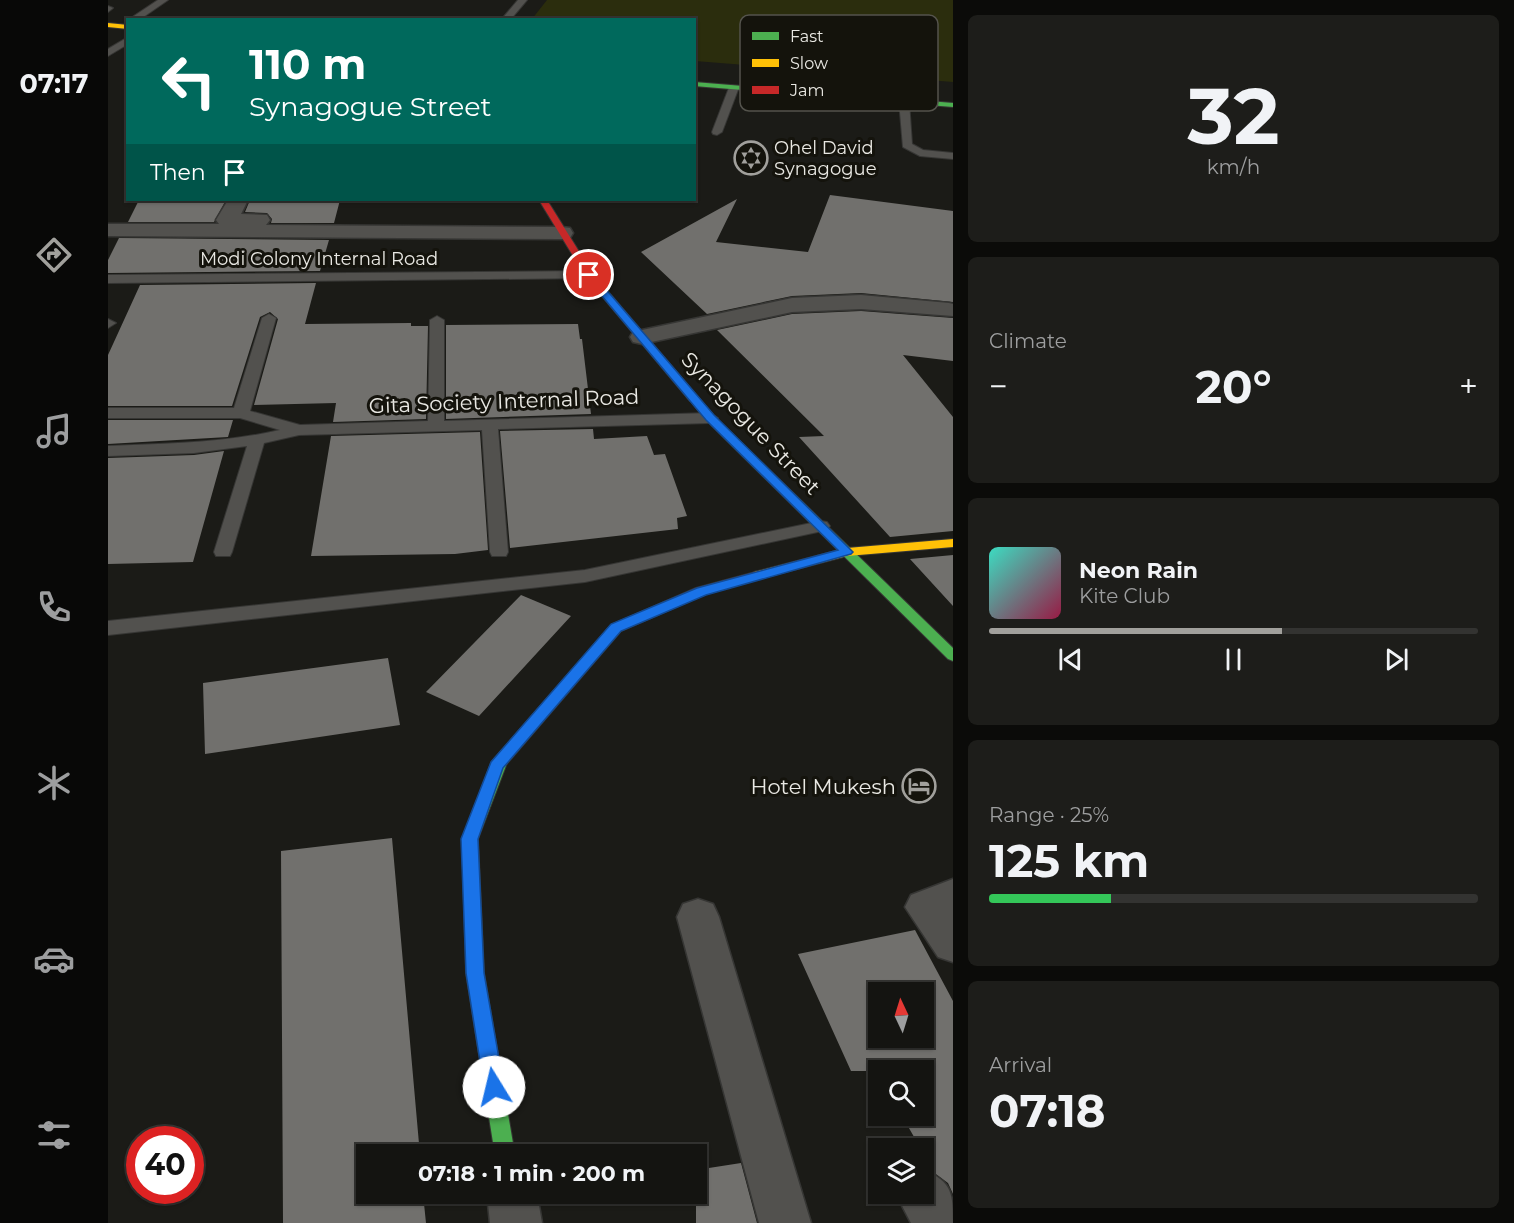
<!DOCTYPE html>
<meta charset="utf-8">
<style>
:root{--surface:#141411;--page:#1d1d1a;--text:#f1f3f6;--muted:#9d9e9f;--line:#333331;--accent:#a1a09c}
body{margin:0;font-family:Montserrat,sans-serif;background:var(--page);color:var(--text);height:100vh;display:flex;flex-direction:column;font-size:22px;white-space:nowrap}
*{box-sizing:border-box;margin:0}
p{font-size:20px;color:var(--muted)}
.icon{flex:none;width:33px;height:33px;fill:none;stroke:currentColor;stroke-width:2;stroke-linecap:round;stroke-linejoin:round}
.map{position:relative;flex:1;overflow:hidden}
.details{display:flex;flex-direction:column;gap:15px;padding:15px;background:#0b0b09;width:561px}
.details>*{flex:none}
.guide{position:absolute;left:18px;top:18px;width:570px;height:183px;border-radius:0px;box-shadow:0 2px 4px #0004,0 0 0 2px var(--line);background:#00695c;color:#fff;overflow:hidden}
.needle{width:39px;rotate:356deg}
.fabs{position:absolute;left:760px;top:982px;display:grid;gap:12px}
.fabs a{display:grid;place-items:center;width:66px;height:66px;border-radius:0px;background:var(--surface);box-shadow:0 2px 4px #0004,0 0 0 2px var(--line);font-size:30px}
.speed{position:absolute;left:18px;top:1126px;display:flex;gap:12px;font-size:30px;font-weight:700;text-align:center}
.speed>*{display:grid;place-content:center;width:78px;height:78px;border-radius:50%;background:var(--surface);box-shadow:0 2px 4px #0004,0 0 0 2px var(--line);line-height:1}
.speed .limit{border:9px solid #d22;background:#fff;color:#111}
.pin{position:absolute;display:grid;place-items:center;width:51px;height:51px;color:#fff;margin:-26px;border:3px solid #fff;border-radius:50%;box-shadow:0 2px 6px #0007}
.me{position:absolute;width:66px;margin:-33px;rotate:351deg;stroke-linejoin:round;filter:drop-shadow(0 0 4px #0008)}
.turn{display:flex;align-items:center;gap:21px;height:126px;padding:0 24px;font-size:27px}
.turn .icon{width:78px;height:78px;stroke-width:2.5}
.turn b{display:block;font-size:42px;line-height:51px}
.then{display:flex;align-items:center;height:57px;padding:0 24px;background:#0003;gap:12px;font-size:22px}
.big{font-size:45px;font-weight:700;line-height:1.1}
.details .card{flex:1;display:flex;flex-direction:column;justify-content:center;gap:9px;min-width:0;padding:0 21px;border-radius:9px;background:var(--page)}
.details .dial{align-items:center;gap:0}
.dial b{font-size:78px;line-height:1}
.song{display:flex;align-items:center;gap:18px}
.cover{width:72px;height:72px;border-radius:9px;background:linear-gradient(135deg,hsl(170 70% 55%),hsl(340 70% 35%))}
.played{height:6px;border-radius:3px;background:linear-gradient(90deg,var(--accent) 60%,var(--line) 60%)}
.keys{display:flex;justify-content:space-around;direction:ltr}
.heat{display:flex;justify-content:space-between;align-items:center;font-size:33px;direction:ltr}
.charge{height:9px;border-radius:4px;background:linear-gradient(90deg,#34c759 25%,var(--line) 0)}
.trip{position:absolute;left:248px;top:1144px;width:351px;height:60px;border-radius:0px;background:var(--surface);box-shadow:0 2px 4px #0004,0 0 0 2px var(--line);font-weight:700;line-height:60px;text-align:center}
main{display:flex;flex:1;min-height:0}
.tab-bar{display:flex;flex-direction:column;width:108px;justify-content:space-around;align-items:center;background:#080807;color:var(--muted)}
.tab-bar .icon{width:42px;height:42px}
.tab-bar .current{color:var(--accent)}
.tab-bar b{font-size:27px;color:var(--text)}
.map>svg:first-child{display:block}
.green{fill:#2b2d0d}
.building{fill:#71706d;fill-rule:evenodd}
.lines{fill:none;stroke-linecap:round;stroke-linejoin:round}
.lane-casing{stroke:#363634;stroke-width:2}
.street-casing{stroke:#363634;stroke-width:3}
.fast-casing{stroke:#363634;stroke-width:2}
.slow-casing{stroke:#363634;stroke-width:2}
.jam-casing{stroke:#363634;stroke-width:2}
.lane{fill:#52514e;fill-rule:evenodd}
.street{fill:#52514e;fill-rule:evenodd}
.fast{fill:#4caf50;fill-rule:evenodd}
.slow{fill:#ffc107;fill-rule:evenodd}
.jam{fill:#c62828;fill-rule:evenodd}
.route{fill:#1a73e8;stroke:#114b97;stroke-width:1.5}
.labels{text-anchor:middle;dominant-baseline:central;stroke-width:6;stroke-linejoin:round;paint-order:stroke}
.far-poi-label{font-size:18px;fill:#e9e8e3;stroke:#14130c;text-anchor:start}
.far-street-label{font-size:18px;fill:#e9e8e3;stroke:#14130c}
.street-label{font-size:21px;fill:#e9e8e3;stroke:#14130c}
.poi-label{font-size:21px;fill:#e9e8e3;stroke:#14130c;text-anchor:end}
.key{fill:#14130c;stroke:#54534c;stroke-width:1.5}
.key-label{font-size:16px;fill:#e9e8e3}
</style>
<main>
<nav class="tab-bar">
<b>07:17</b>
<svg class="icon current" aria-label="directions" viewBox="0 0 24 24"><path d="M12 3l9 9-9 9-9-9zM9 14v-3h6M13 9l2 2-2 2"/></svg>
<svg class="icon" aria-label="music" viewBox="0 0 24 24"><path d="M9 18V5l10-2v13"/><circle cx="6" cy="18" r="3"/><circle cx="16" cy="16" r="3"/></svg>
<svg class="icon" aria-label="phone" viewBox="0 0 24 24"><path d="M5 4h4l2 5-3 2q2 4 5 5l2-3 5 2v4C11 20 4 13 5 4z"/></svg>
<svg class="icon" aria-label="climate" viewBox="0 0 24 24"><path d="M12 3v18M4 7l16 10M4 17L20 7"/></svg>
<svg class="icon" aria-label="car" viewBox="0 0 24 24"><path d="M5 17H2v-5l4-1 3-4h7l3 4 3 1v5h-3M9 17h6M6 11h13"/><circle cx="7" cy="17" r="2"/><circle cx="17" cy="17" r="2"/></svg>
<svg class="icon" aria-label="filters" viewBox="0 0 24 24"><path d="M4 7h16M4 17h16"/><circle cx="9" cy="7" r="2"/><circle cx="15" cy="17" r="2"/></svg>
</nav>
<div class="map">
<svg width="845" height="1223" viewBox="0 0 845 1223">
<rect width="100%" height="100%" fill="#1b1b17"/>
<path class="green" d="M439 0H845V82L587 61 586 20 424 19Z"/>
<path class="building" d="M722 195 845 211V302L753 293 684 296 599 314 533 252 629 199 608 242 700 252Z
M31 200H118L106 222H20Z
M142 200H232L226 223H163L164 219 159 213 137 212Z
M11 238 221 240 212 271 0 273V260Z
M208 283 197 324 303 323V326H320L318 419 225 422 228 403 146 405 170 319 162 312 152 317 124 406H0V355L32 285Z
M753 311 845 318V361L795 355 845 417V531L782 537 691 437 716 436 609 330 684 314Z
M470 324 472 339H474L483 414 338 419V325Z
M0 420H125L120 437 0 444Z
M485 429 486 439 539 436 546 455 557 454 579 516 569 518 570 529 402 548 392 431Z
M372 432 380 550 347 554 203 556 223 436Z
M116 451 85 562 0 564V458L86 455Z
M845 555V606L802 559Z
M413 595 463 616 371 716 318 692Z
M280 658 292 725 97 754 95 683Z
M284 838 312 1155H258V1194H315L318 1223H175L173 851Z
M807 930 845 1001V1194L840 1183 825 1172 816 1155V1149H813L794 1116H816V1071H771V1074L769 1071H743L690 954ZM771 993H816V1038H771Z
M633 1163 649 1223H588V1170Z"/>
<g class="lines">
<defs>
<path id="lane" d="M50 0H60L31 20H20Z
M410 0H419L402 20H393Z
M0 6 5 8 0 12Z
M20 37V44L0 56V49Z
M622 85 631 87 614 132 609 135 605 134 604 132Z
M796 98 801 101 804 144 815 150 845 153V159L812 156 795 147 791 101Z
M481 271 486 272 488 275 486 278 0 283V275Z
M161 314 168 318 142 411 192 425 320 421 322 320 329 316 336 320V421L602 413 610 418 602 423 390 429 400 552 398 556H384L382 552 374 430 191 435 156 443 124 552 122 556H108L106 552 139 446 86 453 0 456V446C58 444 116 443 172 430L132 418H0V408H126L154 318Z
M0 319 8 323 0 328Z
M713 521 719 522 722 526 719 530 477 582 0 635V621L477 570Z"/>
<path id="street" d="M120 200H140L133 214 159 215 162 220 158 225 454 227 462 228 465 233 462 238 454 239 0 236V224H111L108 220Z
M753 295 841 303 845 304V316L753 309 684 312 534 344 525 342 522 337 525 332 534 330 684 298Z
M845 879V962L830 957 797 907 803 895Z
M590 899 605 904 611 917 703 1223H651L569 917 575 904Z
M816 1170C845 1182 845 1195 845 1223H803L788 1194H816Z
M379 1194H429L434 1223H382Z"/>
<path id="fast" d="M586 82 845 103V107L586 86Z
M586 396 590 397 606 416 845 648V661L840 659 598 420 581 399Z
M391 757 396 759 399 763 370 839 376 973 407 1155H387L358 973 354 839 383 763 386 759Z"/>
<path id="slow" d="M0 23 20 25V29L0 27Z
M845 539V547L739 556 651 579 644 575 646 572 739 548Z"/>
<path id="jam" d="M431 200H439L485 274 590 397V401H582L478 277Z
M651 571 656 572 658 575 656 578 598 594 513 631 396 767H386L383 763 386 759 503 625 588 588Z"/>
</defs>
<use href="#lane" class="lane-casing"/>
<use href="#street" class="street-casing"/>
<use href="#fast" class="fast-casing"/>
<use href="#slow" class="slow-casing"/>
<use href="#jam" class="jam-casing"/>
<use href="#lane" class="lane"/>
<use href="#street" class="street"/>
<use href="#fast" class="fast"/>
<use href="#slow" class="slow"/>
<use href="#jam" class="jam"/>
</g>
<path class="route" d="M478 273H484L606 415 745 552 743 554 598 595 513 631 395 768 370 839 376 973 396 1087 393 1093 386 1096 379 1093 376 1087 358 973 353 839 383 762 503 624 589 588 730 550 598 420 478 277Z"/>
<defs>
<symbol id="synagogue-ring" viewBox="-11 -11 22 22"><circle r="9.5" fill="#14130c" stroke="#a1a09c" stroke-width="1.5"/><path d="M0-6.5L5.6 3.2H-5.6ZM0 6.5L5.6-3.2H-5.6Z" fill="#a1a09c"/></symbol>
<symbol id="hotel-ring" viewBox="-11 -11 22 22"><circle r="9.5" fill="#14130c" stroke="#a1a09c" stroke-width="1.5"/><path d="M-6-4.5h1.5V1H6V5H4.5V3h-9V5H-6ZM-4 0a1.8 1.8 0 1 1 3.6 0ZM.5 0V-2.5h3Q6-2.5 6 0Z" fill="#a1a09c"/></symbol>
</defs>
<g fill-rule="evenodd">
<use href="#synagogue-ring" x="624" y="139" width="38" height="38"/>
<use href="#hotel-ring" x="792" y="767" width="38" height="38"/>
</g>
<g class="labels">
<g class="far-poi-label">
<text x="666" y="148">Ohel David<tspan x="666" dy="21">Synagogue</tspan></text>
</g>
<g class="far-street-label">
<text x="211" y="259">Modi Colony Internal Road</text>
</g>
<g class="street-label">
<text transform="translate(396 401) rotate(-2)">Gita Society Internal Road</text>
<text transform="translate(643 423) rotate(46)">Synagogue Street</text>
</g>
<g class="poi-label">
<text x="788" y="786">Hotel Mukesh</text>
</g>
</g>
<rect x="632" y="15" width="198" height="96" rx="9" class="key"/>
<rect x="644" y="32" width="27" height="8" fill="#4caf50"/>
<rect x="644" y="59" width="27" height="8" fill="#ffc107"/>
<rect x="644" y="86" width="27" height="8" fill="#c62828"/>
<g class="key-label">
<text x="682" y="42">Fast</text>
<text x="682" y="69">Slow</text>
<text x="682" y="96">Jam</text>
</g>
</svg>
<div class="fabs">
<a><svg class="needle" viewBox="-14 -14 28 28"><path d="M0-13l5 13h-10z" fill="#e53935"/><path d="M0 13l5-13h-10z" fill="#9d9e9f"/></svg></a>
<a><svg class="icon" aria-label="search" viewBox="0 0 24 24"><circle cx="10" cy="10" r="6"/><path d="M15 15l6 6"/></svg></a>
<a><svg class="icon" aria-label="layers" viewBox="0 0 24 24"><path d="M12 4l9 5-9 5-9-5zM3 14l9 5 9-5"/></svg></a>
</div>
<div class="speed"><div class="limit">40</div></div>
<div class="pin" style="left:481px;top:275px;background:#d93025"><svg class="icon" aria-label="arrive" viewBox="0 0 24 24"><path d="M6 21V4h12l-3 4 3 4H6"/></svg></div>
<svg class="me" style="left:386px;top:1087px" viewBox="-20 -20 40 40"><circle r="19" fill="#fff"/><path d="M0-13L10 11 0 6-10 11z" fill="#1a73e8"/></svg>
<div class="trip">07:18 · 1 min · 200 m</div>
<div class="guide">
<div class="turn"><svg class="icon" aria-label="left" viewBox="0 0 24 24"><path d="M17 20v-9H6M10 6l-5 5 5 5"/></svg><div><b>110 m</b>Synagogue Street</div></div>
<div class="then">Then<svg class="icon" aria-label="arrive" viewBox="0 0 24 24"><path d="M6 21V4h12l-3 4 3 4H6"/></svg></div>
</div>
</div>
<section class="details">
<div class="card dial"><b>32</b><p>km/h</p></div>
<div class="card"><p>Climate</p>
<div class="heat"><a>−</a><b class="big">20°</b><a>+</a></div>
</div>
<div class="card">
<div class="song"><i class="cover"></i><div><b>Neon Rain</b><p>Kite Club</p></div></div>
<div class="played"></div>
<div class="keys"><svg class="icon" aria-label="previous" viewBox="0 0 24 24"><path d="M18 5L8 12l10 7zM5 5v14"/></svg><svg class="icon" aria-label="pause" viewBox="0 0 24 24"><path d="M8 5v14M16 5v14"/></svg><svg class="icon" aria-label="next" viewBox="0 0 24 24"><path d="M6 5l10 7-10 7zM19 5v14"/></svg></div>
</div>
<div class="card"><p>Range · 25%</p><b class="big">125 km</b><div class="charge"></div></div>
<div class="card"><p>Arrival</p><b class="big">07:18</b></div>
</section>
</main>
